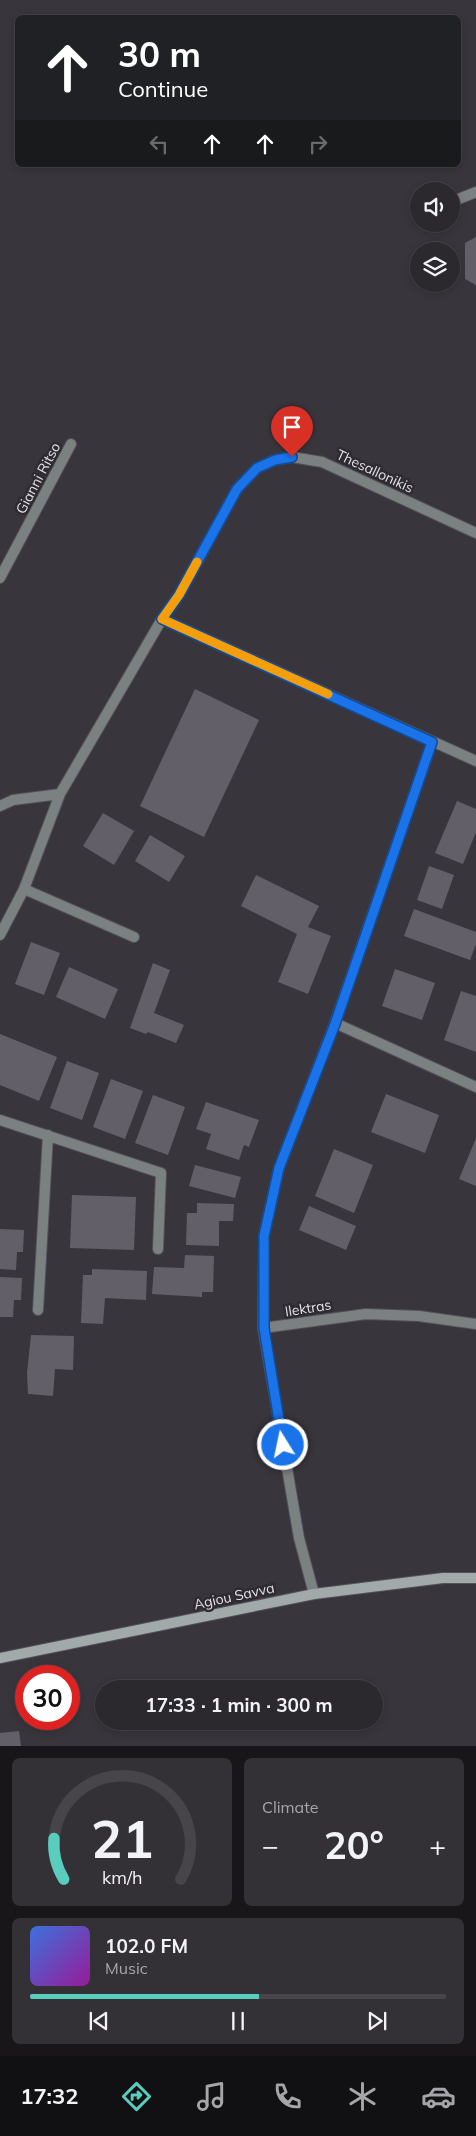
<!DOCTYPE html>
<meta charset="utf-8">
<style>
:root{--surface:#2b282e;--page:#333036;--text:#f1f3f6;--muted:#a6a6aa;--line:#47444a;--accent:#59cebe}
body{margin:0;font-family:Mulish,sans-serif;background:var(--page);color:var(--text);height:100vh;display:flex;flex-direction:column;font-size:19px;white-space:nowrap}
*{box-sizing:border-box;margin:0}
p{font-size:16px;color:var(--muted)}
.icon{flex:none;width:28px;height:28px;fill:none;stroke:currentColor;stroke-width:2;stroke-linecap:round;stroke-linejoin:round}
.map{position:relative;height:1746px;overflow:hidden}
.side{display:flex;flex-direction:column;gap:12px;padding:12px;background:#181619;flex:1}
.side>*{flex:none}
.banner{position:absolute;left:15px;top:15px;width:446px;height:152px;border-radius:8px;box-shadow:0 2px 8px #0003,0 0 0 1px var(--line);background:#202124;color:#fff;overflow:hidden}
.fabs{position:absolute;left:410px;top:182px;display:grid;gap:10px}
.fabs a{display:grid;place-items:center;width:50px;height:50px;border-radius:50%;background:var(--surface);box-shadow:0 2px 8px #0003,0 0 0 1px var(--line);font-size:25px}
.speed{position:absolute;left:15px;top:1665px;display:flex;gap:10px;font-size:25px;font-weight:700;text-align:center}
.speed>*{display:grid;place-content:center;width:65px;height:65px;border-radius:50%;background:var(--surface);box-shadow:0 2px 8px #0003,0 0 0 1px var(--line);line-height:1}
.speed .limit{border:8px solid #d22;background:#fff;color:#111}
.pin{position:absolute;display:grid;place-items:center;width:42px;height:42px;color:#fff;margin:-51px -21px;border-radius:50% 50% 50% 0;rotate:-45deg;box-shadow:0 0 5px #0007}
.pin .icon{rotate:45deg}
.me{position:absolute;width:55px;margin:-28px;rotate:350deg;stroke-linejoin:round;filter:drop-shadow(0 0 4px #0008)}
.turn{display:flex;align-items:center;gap:18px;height:105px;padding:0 20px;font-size:22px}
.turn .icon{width:65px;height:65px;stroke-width:2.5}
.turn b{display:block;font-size:35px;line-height:42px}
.lanes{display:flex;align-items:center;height:48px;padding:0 20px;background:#0003;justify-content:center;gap:25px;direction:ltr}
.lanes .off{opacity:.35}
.big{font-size:38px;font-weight:700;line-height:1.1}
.side .card{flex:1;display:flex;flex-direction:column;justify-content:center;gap:8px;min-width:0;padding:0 18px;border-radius:8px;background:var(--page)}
.side .dial{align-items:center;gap:0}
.dial svg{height:130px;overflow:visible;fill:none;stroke:var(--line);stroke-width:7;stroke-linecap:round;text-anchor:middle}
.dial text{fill:var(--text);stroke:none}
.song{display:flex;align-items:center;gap:15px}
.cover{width:60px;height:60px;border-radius:8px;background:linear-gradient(135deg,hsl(220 70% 55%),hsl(300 70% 35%))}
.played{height:5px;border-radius:2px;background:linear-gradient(90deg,var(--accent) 55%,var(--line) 55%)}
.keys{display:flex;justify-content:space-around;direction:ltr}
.heat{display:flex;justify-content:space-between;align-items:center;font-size:28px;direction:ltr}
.side .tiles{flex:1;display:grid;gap:12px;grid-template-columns:1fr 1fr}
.card:last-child{grid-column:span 2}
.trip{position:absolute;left:95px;top:1680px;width:288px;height:50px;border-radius:25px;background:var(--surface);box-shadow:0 2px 8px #0003,0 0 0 1px var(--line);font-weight:700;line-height:50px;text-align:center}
.menu{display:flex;height:80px;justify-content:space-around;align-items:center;background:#111012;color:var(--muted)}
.menu .icon{width:35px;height:35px}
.menu .current{color:var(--accent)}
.menu b{font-size:22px;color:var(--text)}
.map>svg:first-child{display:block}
.building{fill:#635f68}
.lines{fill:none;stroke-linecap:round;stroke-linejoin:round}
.lane-casing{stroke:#545158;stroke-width:12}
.street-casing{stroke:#545158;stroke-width:12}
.secondary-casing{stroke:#545158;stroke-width:12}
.lane{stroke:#7b8180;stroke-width:10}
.street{stroke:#7b8180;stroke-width:10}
.secondary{stroke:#a1aaa9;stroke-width:10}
.route-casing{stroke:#114b97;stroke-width:12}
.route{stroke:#1a73e8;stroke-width:9}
.slow{stroke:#f59e0b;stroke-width:9}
.labels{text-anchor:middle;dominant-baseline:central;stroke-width:5;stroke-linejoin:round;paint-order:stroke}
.street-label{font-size:14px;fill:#e4e1e6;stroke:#2f2b33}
</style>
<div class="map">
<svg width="476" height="1746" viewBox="0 0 476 1746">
<rect width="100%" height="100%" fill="#39353d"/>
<path class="building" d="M476 237V285L465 279V243Z
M195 689 259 720 204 837 140 806Z
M457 801 476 809V832L463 864 435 853Z
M103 813 134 831 114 865 83 846Z
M150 835 185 856 169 882 135 861Z
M429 866 454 875 442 909 417 900Z
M256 875 319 906 308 927 331 936 308 994 278 982 297 934 241 906Z
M414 909 476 932V944L470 960 404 936Z
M31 942 60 953 44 995 15 984Z
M153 963 170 970 154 1013 184 1025 176 1043 148 1032 146 1034 130 1028Z
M69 967 118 989 105 1019 56 997Z
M395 969 435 983 422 1020 382 1006Z
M461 991 476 996V1052L444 1040Z
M0 1034 57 1057 39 1101 0 1085Z
M67 1061 99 1073 82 1120 50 1108Z
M111 1079 143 1091 125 1139 93 1127Z
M386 1094 439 1115 425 1153 371 1132Z
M153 1095 185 1107 168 1155 135 1143Z
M206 1102 259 1120 249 1147 244 1145 239 1160 206 1149 211 1134 196 1129Z
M476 1138V1186L459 1179Z
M334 1149 373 1165 354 1213 315 1196Z
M195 1165 241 1177 235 1198 189 1186Z
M72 1195 136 1197 134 1250 70 1248Z
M197 1203 234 1204 233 1221H219V1246L186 1245 187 1213H197Z
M309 1206 356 1226 346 1250 299 1230Z
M0 1229 24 1230 23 1252H17L16 1270 0 1269Z
M185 1255 214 1256 213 1292H202V1297L152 1294 154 1267 184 1268Z
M92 1269 147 1271 146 1300 105 1298 103 1324 81 1323 83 1275H92Z
M0 1277 22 1278 21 1300H14L13 1317H0Z
M31 1335 74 1336 73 1370 55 1369 53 1396 28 1394 27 1373Z
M19 1731 21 1746H0V1733Z"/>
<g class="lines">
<defs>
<path id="lane" d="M0 1120 161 1173 158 1249
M38 1310 48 1135"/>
<path id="street" d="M451 202 476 192
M0 578 71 444
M162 619 476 761
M0 806 13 800 60 794
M24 889 134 937
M0 935 24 889 60 794 162 619 179 595 237 489 257 468 275 460 292 457 322 462 476 533
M335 1023 476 1087
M263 1328 366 1314 419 1316 476 1324
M314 1594 299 1538 263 1328 264 1235 279 1168 335 1023 432 742"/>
<path id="secondary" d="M0 1658 314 1594 443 1578H476"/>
</defs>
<use href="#lane" class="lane-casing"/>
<use href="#street" class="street-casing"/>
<use href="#secondary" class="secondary-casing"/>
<use href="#lane" class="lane"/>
<use href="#street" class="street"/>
<use href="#secondary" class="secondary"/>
</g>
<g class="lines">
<defs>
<path id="route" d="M283 1445 264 1328V1236L279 1168 335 1024 432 742 162 619 179 595 237 489 257 468 275 460 292 457"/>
</defs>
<use href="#route" class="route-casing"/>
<use href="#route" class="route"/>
<path class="slow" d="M197 562 179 595 162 619 328 694"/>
</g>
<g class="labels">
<g class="street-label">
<text transform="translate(375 471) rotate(25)">Thesallonikis</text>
<text transform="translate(38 478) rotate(-62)">Gianni Ritso</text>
<text transform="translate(308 1308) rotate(-9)">Ilektras</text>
<text transform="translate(234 1596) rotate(-12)">Agiou Savva</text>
</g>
</g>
</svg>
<div class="fabs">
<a><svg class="icon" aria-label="sound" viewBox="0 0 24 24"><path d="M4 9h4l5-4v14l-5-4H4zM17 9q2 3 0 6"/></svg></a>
<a><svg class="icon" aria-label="layers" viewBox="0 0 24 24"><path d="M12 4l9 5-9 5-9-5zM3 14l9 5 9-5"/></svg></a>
</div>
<div class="speed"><div class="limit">30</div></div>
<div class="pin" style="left:292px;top:457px;background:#d93025"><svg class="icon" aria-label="arrive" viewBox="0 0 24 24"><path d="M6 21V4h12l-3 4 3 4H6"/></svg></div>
<svg class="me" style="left:283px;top:1445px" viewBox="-20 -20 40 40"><circle r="17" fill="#1a73e8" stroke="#fff" stroke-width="3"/><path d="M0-11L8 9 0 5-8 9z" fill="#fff"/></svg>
<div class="trip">17:33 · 1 min · 300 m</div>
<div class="banner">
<div class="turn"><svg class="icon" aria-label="ahead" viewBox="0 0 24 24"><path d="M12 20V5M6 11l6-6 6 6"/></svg><div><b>30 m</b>Continue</div></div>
<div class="lanes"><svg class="icon off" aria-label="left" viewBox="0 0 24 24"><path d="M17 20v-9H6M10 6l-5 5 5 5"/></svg><svg class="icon" aria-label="ahead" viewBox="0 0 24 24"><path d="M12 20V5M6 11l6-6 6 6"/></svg><svg class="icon" aria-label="ahead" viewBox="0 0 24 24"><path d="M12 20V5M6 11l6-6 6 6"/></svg><svg class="icon off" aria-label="right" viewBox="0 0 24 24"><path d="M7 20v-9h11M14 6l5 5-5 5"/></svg></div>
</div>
</div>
<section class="side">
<div class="tiles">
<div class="card dial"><svg viewBox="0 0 100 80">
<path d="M14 69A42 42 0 1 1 86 69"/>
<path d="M14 69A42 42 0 0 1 8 44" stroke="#59cebe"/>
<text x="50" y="56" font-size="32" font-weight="700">21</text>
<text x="50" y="72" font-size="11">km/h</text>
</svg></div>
<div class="card"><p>Climate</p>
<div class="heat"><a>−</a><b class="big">20°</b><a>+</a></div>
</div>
<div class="card">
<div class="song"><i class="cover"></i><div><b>102.0 FM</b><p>Music</p></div></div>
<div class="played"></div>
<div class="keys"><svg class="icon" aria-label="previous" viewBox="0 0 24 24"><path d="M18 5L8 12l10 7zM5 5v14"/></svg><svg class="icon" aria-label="pause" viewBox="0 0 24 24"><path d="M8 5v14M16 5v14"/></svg><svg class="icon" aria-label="next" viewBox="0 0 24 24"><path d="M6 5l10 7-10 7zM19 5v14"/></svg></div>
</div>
</div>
</section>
<nav class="menu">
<b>17:32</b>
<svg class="icon current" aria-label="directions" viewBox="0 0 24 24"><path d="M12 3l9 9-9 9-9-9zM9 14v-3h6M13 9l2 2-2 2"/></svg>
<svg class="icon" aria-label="music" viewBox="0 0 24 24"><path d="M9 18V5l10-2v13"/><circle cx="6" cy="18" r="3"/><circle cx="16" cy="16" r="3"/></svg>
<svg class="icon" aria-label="phone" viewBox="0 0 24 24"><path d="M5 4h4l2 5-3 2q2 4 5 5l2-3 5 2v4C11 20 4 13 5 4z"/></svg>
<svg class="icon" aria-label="climate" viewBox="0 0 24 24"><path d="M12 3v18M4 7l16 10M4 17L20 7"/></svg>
<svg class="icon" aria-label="car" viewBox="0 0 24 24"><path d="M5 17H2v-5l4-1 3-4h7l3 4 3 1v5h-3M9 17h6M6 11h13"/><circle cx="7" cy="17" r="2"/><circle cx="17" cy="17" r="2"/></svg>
</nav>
